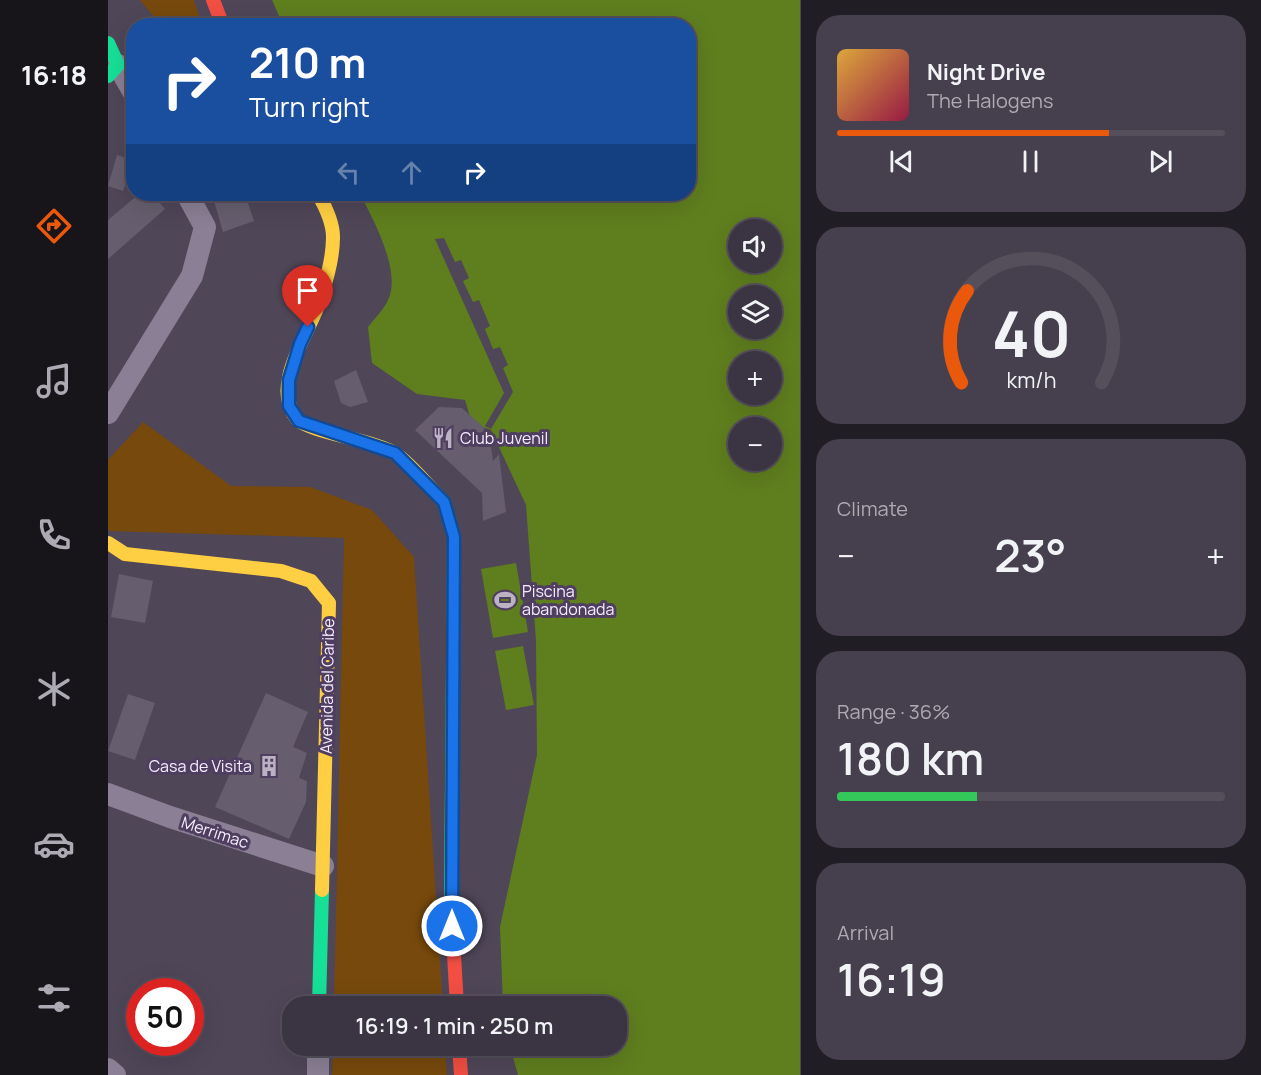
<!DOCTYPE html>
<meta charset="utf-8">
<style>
:root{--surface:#3b3442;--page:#463f4d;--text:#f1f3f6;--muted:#acaab2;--line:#544f5b;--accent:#ea580c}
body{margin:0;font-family:Manrope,sans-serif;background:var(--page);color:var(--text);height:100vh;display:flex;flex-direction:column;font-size:22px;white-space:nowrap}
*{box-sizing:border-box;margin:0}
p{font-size:20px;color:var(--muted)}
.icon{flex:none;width:33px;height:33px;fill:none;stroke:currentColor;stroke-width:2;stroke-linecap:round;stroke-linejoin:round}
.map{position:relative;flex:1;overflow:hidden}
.details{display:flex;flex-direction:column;gap:15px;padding:15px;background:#201d24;width:460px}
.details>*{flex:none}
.guide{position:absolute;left:18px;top:18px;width:570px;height:183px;border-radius:24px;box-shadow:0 6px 24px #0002,0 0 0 2px var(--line);background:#1a4fa0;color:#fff;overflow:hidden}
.controls{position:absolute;left:620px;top:219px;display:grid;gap:12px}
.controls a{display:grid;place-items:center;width:54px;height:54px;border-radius:50%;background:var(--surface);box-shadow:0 6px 24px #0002,0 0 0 2px var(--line);font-size:30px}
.speed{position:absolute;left:18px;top:978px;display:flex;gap:12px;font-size:30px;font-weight:700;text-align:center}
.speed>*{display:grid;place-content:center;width:78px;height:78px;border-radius:50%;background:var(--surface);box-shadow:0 6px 24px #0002,0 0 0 2px var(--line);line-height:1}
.speed .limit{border:9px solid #d22;background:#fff;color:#111}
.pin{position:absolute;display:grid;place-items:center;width:51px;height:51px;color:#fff;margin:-62px -26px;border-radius:50% 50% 50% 0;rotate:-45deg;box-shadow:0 0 6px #0007}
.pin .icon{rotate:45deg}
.me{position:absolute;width:66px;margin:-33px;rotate:0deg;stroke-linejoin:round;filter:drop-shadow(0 0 4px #0008)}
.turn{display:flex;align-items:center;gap:21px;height:126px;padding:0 24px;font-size:27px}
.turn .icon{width:78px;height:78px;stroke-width:2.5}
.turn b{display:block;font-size:42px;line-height:51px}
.lanes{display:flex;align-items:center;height:57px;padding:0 24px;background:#0003;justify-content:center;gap:30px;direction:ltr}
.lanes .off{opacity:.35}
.big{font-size:45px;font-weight:600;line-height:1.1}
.details .card{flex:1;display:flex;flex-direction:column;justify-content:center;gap:9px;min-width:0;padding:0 21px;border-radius:24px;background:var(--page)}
.details .dial{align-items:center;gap:0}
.dial svg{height:156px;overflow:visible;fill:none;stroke:var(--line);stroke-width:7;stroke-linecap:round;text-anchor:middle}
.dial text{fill:var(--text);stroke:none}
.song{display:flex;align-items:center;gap:18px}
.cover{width:72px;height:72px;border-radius:9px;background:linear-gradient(135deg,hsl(40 70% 55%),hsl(340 70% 35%))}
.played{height:6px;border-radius:3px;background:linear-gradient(90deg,var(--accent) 70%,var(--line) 70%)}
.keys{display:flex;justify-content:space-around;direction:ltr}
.heat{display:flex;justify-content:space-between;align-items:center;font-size:33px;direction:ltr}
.charge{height:9px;border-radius:4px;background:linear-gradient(90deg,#34c759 36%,var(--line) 0)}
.trip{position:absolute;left:174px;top:996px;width:345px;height:60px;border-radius:24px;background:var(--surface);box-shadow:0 6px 24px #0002,0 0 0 2px var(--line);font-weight:600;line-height:60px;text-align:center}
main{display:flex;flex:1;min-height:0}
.menu{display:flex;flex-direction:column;width:108px;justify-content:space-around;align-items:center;background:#18151a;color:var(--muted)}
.menu .icon{width:42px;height:42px}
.menu .on{color:var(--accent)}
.menu b{font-size:27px;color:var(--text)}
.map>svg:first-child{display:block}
.green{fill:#77490c}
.water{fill:#5f7e1e;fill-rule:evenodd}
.pier{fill:#4f4658}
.building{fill:#665e6e}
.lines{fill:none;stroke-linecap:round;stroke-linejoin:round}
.street{stroke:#8a7f94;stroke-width:22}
.fast{stroke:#16e098;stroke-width:14}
.slow{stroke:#ffcf43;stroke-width:14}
.jam{stroke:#f24e42;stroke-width:14}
.route-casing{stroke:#114b97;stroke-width:15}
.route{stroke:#1a73e8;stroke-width:10}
.labels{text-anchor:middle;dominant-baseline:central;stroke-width:6;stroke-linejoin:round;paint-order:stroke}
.poi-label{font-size:16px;fill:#f5edfe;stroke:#4f3e60;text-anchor:start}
.street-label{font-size:16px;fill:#f5edfe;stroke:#4f3e60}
</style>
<main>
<nav class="menu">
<b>16:18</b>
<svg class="icon on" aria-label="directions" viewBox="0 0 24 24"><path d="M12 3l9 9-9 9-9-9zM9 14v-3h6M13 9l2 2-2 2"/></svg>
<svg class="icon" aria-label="music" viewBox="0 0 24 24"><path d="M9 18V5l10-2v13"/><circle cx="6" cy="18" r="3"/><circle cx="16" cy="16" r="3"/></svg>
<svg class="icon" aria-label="phone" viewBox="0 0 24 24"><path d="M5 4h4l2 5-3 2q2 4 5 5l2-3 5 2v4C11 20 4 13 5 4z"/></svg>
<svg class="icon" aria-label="climate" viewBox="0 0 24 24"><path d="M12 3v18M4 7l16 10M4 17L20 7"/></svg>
<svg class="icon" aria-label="car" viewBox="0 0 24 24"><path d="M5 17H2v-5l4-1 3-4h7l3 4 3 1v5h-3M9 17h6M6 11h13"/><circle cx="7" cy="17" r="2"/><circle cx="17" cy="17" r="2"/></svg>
<svg class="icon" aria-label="filters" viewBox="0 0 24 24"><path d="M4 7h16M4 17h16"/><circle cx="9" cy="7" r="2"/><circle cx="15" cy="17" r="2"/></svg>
</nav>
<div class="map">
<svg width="693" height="1075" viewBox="0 0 693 1075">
<rect width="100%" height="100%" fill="#4f4658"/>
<path class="green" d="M32 0H86L94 25H49L46 17Z
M35 422 123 486 202 487 264 510 306 557 335 1006H226L236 538 0 531V460Z
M225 1046H337L339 1075H224Z"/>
<path class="water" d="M164 0H692V1075H410L402 1046H508V1006H395L392 927 429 755 428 641 418 505 383 430 364 423 357 400 309 394 264 363 260 327C267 318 276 309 280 300 294 272 265 219 252 194H580V26L175 25ZM630 230H663V262H630ZM630 296H663V328H630ZM630 362H663V394H630ZM630 428H663V460H630Z
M408 563 420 632 385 638 373 569Z
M415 646 426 705 398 710 387 651Z"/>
<path class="pier" d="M336 238 347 262 353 260 361 278 355 281 365 302 371 300 382 326 377 329 385 349 392 347 400 365 395 368 405 392 383 429 377 426 396 393 327 239Z"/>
<path class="building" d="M9 155 25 160 15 191 0 186Z
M31 194H44L57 209 0 259V220Z
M104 194H137L146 221 115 232Z
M248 370 260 402 242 407 233 403 226 381Z
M331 407 354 408 381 432 385 461 391 454 398 512 375 521 374 493 307 430Z
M11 574 45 581 37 623 3 617Z
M158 693 200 712 185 747 199 753 191 778 199 781 198 802 181 839 107 807Z
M20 694 47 703 27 760 0 751Z"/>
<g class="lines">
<path class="street" d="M10 65 26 93
M0 413 84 276 97 227 79 194
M0 794 62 817 215 866
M0 1069 7 1075
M210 1075V1046"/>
<path class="fast" d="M0 43 10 65 0 76
M333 499 336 502 346 537 343 904
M211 1006 214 890"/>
<path class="slow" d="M210 194C217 206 225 222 225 237 225 261 217 285 209 308 197 339 163 388 189 419 200 432 270 441 288 454 304 465 319 485 333 499
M0 543 17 554 173 571 203 581 221 603 214 890"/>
<path class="jam" d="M105 0 115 26
M343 904 349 1006
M351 1046 353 1075"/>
</g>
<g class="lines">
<defs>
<path id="route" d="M200 327 192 344 181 380V406L191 421 287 453 336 502 346 537 344 926"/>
</defs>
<use href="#route" class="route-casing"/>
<use href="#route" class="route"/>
</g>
<defs>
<symbol id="restaurant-bare" viewBox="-9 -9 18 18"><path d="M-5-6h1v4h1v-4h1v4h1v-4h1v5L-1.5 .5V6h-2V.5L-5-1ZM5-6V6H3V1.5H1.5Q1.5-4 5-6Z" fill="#bbb3c4" stroke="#4f3e60" stroke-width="2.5" paint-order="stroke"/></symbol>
<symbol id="stadium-bare" viewBox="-9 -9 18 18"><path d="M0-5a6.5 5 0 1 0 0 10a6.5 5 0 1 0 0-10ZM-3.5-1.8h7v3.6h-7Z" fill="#bbb3c4" stroke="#4f3e60" stroke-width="2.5" paint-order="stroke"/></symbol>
<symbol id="building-bare" viewBox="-9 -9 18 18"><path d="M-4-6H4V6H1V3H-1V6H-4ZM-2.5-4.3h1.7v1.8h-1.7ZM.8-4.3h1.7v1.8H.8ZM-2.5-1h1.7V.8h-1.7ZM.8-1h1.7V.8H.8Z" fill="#bbb3c4" stroke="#4f3e60" stroke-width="2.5" paint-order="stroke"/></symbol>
</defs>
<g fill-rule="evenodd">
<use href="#restaurant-bare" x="320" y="423" width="30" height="30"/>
<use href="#stadium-bare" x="382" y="585" width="30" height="30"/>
<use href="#building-bare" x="146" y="751" width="30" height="30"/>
</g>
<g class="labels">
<g class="poi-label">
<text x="352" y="438">Club Juvenil</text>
<text x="414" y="591">Piscina<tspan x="414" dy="18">abandonada</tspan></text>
<text x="144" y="766" text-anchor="end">Casa de Visita</text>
</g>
<g class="street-label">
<text transform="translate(219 686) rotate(-89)">Avenida del Caribe</text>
<text transform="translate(107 832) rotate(18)">Merrimac</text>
</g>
</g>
</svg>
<div class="controls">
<a><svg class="icon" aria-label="sound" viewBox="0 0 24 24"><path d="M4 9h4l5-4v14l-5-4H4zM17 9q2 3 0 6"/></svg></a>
<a><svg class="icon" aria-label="layers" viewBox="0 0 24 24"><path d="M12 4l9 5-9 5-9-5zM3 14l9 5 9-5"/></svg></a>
<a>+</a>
<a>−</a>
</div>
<div class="speed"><div class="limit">50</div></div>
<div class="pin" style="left:200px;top:327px;background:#d93025"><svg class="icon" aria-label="arrive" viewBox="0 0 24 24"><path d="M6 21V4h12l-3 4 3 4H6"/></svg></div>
<svg class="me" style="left:344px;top:926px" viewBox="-20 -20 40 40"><circle r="17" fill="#1a73e8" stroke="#fff" stroke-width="3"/><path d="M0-11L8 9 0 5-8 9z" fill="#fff"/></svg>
<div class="trip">16:19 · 1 min · 250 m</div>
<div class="guide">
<div class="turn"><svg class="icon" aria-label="right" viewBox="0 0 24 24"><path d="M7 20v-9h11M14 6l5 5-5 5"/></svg><div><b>210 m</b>Turn right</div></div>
<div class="lanes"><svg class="icon off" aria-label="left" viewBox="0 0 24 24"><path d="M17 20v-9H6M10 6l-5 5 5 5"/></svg><svg class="icon off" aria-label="ahead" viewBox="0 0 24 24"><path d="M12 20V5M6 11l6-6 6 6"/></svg><svg class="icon" aria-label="right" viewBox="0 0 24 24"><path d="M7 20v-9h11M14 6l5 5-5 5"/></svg></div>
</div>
</div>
<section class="details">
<div class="card">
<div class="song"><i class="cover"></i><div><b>Night Drive</b><p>The Halogens</p></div></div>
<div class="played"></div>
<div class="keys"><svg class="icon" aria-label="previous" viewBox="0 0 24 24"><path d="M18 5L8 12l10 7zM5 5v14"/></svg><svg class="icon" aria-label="pause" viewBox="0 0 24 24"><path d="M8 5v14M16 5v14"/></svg><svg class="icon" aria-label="next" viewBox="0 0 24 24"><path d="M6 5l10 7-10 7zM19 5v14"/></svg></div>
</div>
<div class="card dial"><svg viewBox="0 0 100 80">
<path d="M14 69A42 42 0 1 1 86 69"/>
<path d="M14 69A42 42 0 0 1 17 22" stroke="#ea580c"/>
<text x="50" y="56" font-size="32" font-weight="700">40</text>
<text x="50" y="72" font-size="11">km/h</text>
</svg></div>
<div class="card"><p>Climate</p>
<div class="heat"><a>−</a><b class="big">23°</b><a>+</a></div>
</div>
<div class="card"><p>Range · 36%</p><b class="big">180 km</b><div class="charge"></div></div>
<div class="card"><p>Arrival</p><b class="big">16:19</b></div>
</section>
</main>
